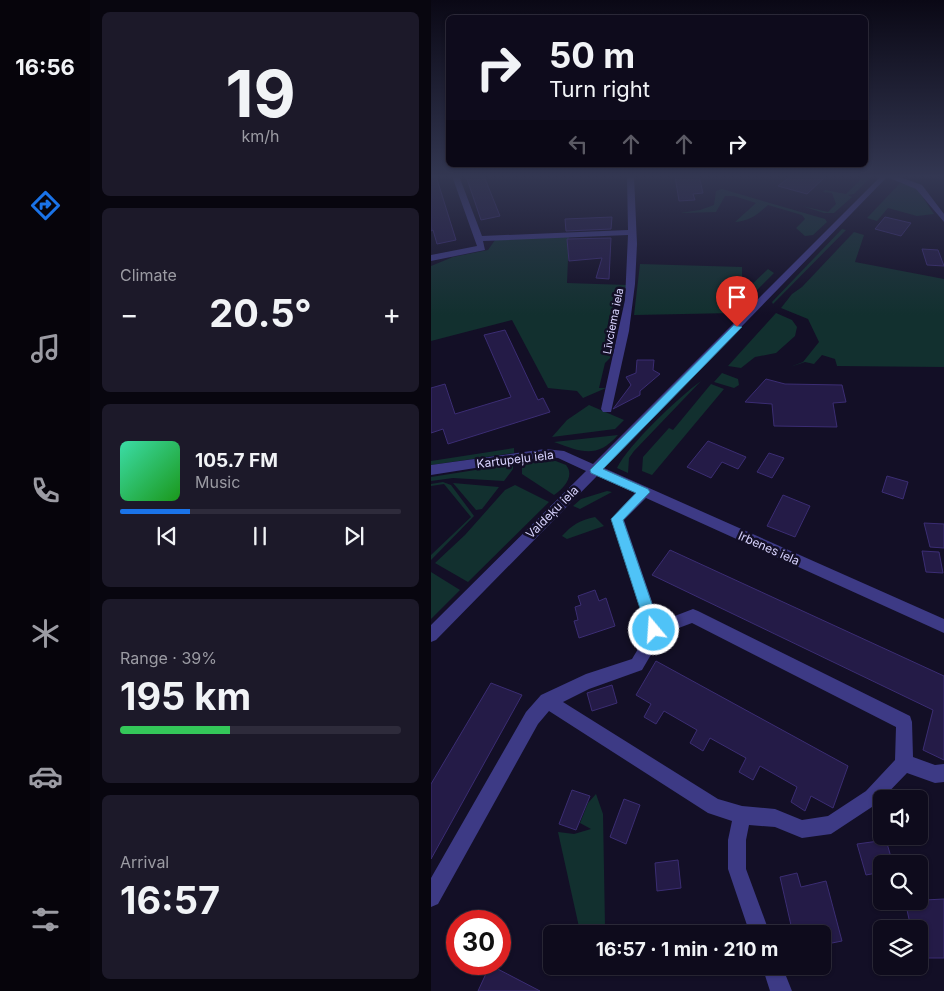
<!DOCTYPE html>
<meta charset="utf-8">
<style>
:root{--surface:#0e0b1c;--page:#1c1929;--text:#f1f3f6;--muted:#9b9ba3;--line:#2e2b3b;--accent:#1a73e8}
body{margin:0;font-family:Inter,sans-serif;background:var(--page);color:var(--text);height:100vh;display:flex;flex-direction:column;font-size:19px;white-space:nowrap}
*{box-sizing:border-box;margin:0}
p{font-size:16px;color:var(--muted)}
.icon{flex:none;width:28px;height:28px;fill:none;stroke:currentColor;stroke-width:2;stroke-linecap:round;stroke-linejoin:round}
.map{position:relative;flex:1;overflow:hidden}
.drawer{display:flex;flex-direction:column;gap:12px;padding:12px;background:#08060f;width:341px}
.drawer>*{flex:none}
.banner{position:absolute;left:15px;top:15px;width:422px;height:152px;border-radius:8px;box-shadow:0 1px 4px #0004,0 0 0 1px var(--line);background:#0e0b1c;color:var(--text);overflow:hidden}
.fabs{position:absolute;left:442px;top:790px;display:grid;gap:10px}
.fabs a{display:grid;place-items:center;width:55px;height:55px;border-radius:8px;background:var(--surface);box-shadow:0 1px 4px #0004,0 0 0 1px var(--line);font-size:25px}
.speed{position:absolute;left:15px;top:910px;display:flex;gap:10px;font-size:25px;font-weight:700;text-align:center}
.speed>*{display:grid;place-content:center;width:65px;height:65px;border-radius:50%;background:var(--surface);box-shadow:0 1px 4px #0004,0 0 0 1px var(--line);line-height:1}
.speed .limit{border:8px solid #d22;background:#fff;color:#111}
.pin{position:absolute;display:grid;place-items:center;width:42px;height:42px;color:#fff;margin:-51px -21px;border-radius:50% 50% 50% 0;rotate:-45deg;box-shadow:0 0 5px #0007}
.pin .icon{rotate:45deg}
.me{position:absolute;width:55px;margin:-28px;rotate:342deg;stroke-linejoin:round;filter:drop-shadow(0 0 4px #0008)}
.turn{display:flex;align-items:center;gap:18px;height:105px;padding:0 20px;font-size:22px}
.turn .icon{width:65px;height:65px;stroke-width:2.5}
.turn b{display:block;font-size:35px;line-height:42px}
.lanes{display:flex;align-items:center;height:48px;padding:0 20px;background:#0003;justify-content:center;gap:25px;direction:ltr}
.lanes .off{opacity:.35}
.big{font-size:38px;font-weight:700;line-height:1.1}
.drawer .card{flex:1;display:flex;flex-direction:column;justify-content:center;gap:8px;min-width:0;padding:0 18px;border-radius:8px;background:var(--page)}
.drawer .dial{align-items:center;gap:0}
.dial b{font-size:65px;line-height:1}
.song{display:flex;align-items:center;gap:15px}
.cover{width:60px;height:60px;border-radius:8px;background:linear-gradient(135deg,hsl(160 70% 55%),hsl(120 70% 35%))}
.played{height:5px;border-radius:2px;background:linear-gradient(90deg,var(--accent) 25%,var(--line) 25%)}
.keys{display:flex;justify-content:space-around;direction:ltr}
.heat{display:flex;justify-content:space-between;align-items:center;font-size:28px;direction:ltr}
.charge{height:8px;border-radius:4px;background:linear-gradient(90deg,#34c759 39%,var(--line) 0)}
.trip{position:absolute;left:112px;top:925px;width:288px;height:50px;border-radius:8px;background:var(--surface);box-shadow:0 1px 4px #0004,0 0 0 1px var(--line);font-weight:700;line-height:50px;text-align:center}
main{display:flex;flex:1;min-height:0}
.dock{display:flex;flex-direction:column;width:90px;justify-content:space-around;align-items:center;background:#06040b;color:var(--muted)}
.dock .icon{width:35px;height:35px}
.dock .on{color:var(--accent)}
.dock b{font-size:22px;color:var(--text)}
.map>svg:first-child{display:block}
.green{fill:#12302f}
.building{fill:#241b47;stroke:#3b2d73}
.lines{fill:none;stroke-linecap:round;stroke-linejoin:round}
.minor{fill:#3d3a85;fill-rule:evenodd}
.route{fill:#4fc3f7;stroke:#337fa1}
.labels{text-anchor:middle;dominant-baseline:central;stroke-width:5;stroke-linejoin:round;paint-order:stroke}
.far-street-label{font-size:11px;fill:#d9d4ff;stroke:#130f26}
.street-label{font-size:12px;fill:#d9d4ff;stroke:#130f26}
</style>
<main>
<nav class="dock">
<b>16:56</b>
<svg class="icon on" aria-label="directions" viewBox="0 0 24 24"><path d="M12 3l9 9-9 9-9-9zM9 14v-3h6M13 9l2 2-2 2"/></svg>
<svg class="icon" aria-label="music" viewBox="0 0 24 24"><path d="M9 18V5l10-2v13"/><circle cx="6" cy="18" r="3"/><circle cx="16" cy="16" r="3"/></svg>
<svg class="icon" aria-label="phone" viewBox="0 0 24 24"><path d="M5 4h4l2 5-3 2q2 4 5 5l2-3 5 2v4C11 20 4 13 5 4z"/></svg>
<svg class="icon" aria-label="climate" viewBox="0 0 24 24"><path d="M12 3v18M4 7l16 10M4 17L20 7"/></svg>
<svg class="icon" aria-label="car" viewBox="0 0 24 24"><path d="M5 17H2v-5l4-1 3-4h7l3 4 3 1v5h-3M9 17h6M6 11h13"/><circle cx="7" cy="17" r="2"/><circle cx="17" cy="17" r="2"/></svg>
<svg class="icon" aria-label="filters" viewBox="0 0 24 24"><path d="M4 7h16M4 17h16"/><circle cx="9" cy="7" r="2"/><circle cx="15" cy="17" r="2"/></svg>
</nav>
<section class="drawer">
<div class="card dial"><b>19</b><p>km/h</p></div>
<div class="card"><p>Climate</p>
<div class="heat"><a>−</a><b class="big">20.5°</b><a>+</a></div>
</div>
<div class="card">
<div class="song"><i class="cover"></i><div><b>105.7 FM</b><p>Music</p></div></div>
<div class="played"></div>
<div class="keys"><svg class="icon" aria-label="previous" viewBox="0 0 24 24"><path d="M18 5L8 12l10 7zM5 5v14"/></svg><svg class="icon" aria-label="pause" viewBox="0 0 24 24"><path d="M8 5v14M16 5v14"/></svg><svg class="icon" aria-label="next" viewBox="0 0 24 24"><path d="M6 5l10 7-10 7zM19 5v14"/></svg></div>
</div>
<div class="card"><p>Range · 39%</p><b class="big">195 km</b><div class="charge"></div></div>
<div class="card"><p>Arrival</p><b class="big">16:57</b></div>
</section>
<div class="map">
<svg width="513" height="991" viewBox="0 0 513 991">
<rect width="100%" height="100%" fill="#130f26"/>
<path class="green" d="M433 176H441L423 194 417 195 421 197 403 213H393L371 206 397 212 405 204 401 193 392 192 394 190 415 194Z
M470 182 486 189 503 214 486 216 457 208 446 221 436 218Z
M291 189 394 219 396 222 382 235 374 236 365 228 374 219 371 215 337 205C326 215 319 221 304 222L325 203 303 196H294L285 212 249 213 269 210 283 205 285 191Z
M411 229 415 230 342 304 341 302Z
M423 232 433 235 424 262 513 279V367L406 366 404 359 391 355 383 364 374 362 359 367 372 362 388 342 377 319 350 308 361 294 371 287Z
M138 237 136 283 196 285 179 358 174 363 168 388H175L152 398 146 391 117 388 81 320 0 341V266L22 257 57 250 64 240Z
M209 264 311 267V286L315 290 337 269 343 273 303 313 203 315Z
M345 313 361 320 366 327 364 336 345 353 324 357 310 368 297 366Z
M291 373 307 379 308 385 303 388 283 382Z
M270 381 203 451 198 458 197 473 186 468C197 445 249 396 270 381Z
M280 384 293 389 221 475 211 471 212 457 238 428 242 430Z
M158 405 193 420 184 429 121 437 136 420Z
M187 435C166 459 150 452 123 442Z
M83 448V453L0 465V461Z
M122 460 135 465C144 476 133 488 123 495L91 474V464Z
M82 464V469L73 481 22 478 0 481V477Z
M12 482 20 485 43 516 0 560V555L40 517 13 484 0 486V484Z
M22 483 68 487 51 509 45 510Z
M84 485 118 502 37 582 4 563 34 535 74 490Z
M176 491 181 492 149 509 142 506 150 499Z
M164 517 173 526 136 539 131 536C141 525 149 520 164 517Z
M0 572 29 590 0 619Z
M165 794 172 814 174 926 148 927 127 832 143 834 160 829 149 823 157 803Z"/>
<path class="building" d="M0 176H5L25 240 6 244 2 230 0 231Z
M35 176H53L69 216 50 220Z
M244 176H268L272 193 262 194 264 200 248 201Z
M360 176H395L376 194 347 186Z
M181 217 180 229 135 231 134 219Z
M454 217 480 223 470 236 444 229Z
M180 238 178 279 165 278 171 258 138 261 136 239Z
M491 249 507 250 513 266 496 265Z
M74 330 107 400 112 398 119 412 17 444 12 429 0 433V388L14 384 24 414 80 397 53 335Z
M206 360H223L222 370 229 374 209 391V395L182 409 200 385 195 377 205 373Z
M335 379 354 384 411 385 415 402 402 403 406 427 343 426 341 404 314 402Z
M277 441 315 457 307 469 291 462 280 478 256 467Z
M338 453 353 458 341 478 326 472Z
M456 476 477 482 472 499 451 492Z
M352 495 379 506 364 537 336 526Z
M493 523 513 524V548L499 547Z
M239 550 513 676V760L492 750 502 710 221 575Z
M491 551 508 552 512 573 495 572Z
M164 590 168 601 175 598 184 626 148 638 143 621 147 620 144 607 150 605 147 596Z
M225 661 417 766 402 808 380 796 374 811 360 802 366 787 329 766 322 780 308 772 315 758 279 738 272 751 259 743 266 730 233 711 225 724 213 717 220 704 205 695Z
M60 683 91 695 0 859V784Z
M181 685 186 703 161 711 156 693Z
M141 790 159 796 145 830 128 824Z
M193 799 209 805 195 844 179 837Z
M455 840 462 864H451V872L435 875 426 844Z
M247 860 250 888 226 891 224 863Z
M366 873 370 887 395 881 411 941 391 945V934H362L349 877Z
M513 899V958H495L489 929 480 928 474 901Z
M59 965 109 991H47Z"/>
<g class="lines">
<path class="minor" d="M21 176H28L51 236 197 230 196 176H203L206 244 204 284 198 331 180 412H172L170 409 194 300 197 235 52 241 54 250 0 261V255L46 246Z
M450 176H466L491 185 513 214V222L485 189 456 177 173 468 513 619V633L215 498 193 520 228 622 262 609 267 611 479 716 481 722 482 757 504 765 513 764V782L504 783 476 773 447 803 400 834 371 838 344 827 318 825 315 840V869L339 934H319L297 869V840L301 821 277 813 118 711 107 724 7 904 0 907V878L95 712 110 695 155 674 201 659 213 639 216 630 180 519 204 493 166 476 5 640 0 642V625L155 471 127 458 114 457 0 475V465L114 449 133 451 162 464ZM261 623 465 727 464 760 435 791 397 816 371 820 344 809 311 806 287 799 132 702 158 689 211 670 225 646 229 635Z
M331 966H351L361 991H339Z"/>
</g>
<linearGradient id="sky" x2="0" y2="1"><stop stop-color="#0a0815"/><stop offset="0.56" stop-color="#333752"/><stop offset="1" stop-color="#333752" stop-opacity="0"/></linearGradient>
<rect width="513" height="315" fill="url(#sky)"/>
<path class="route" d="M303 325 311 327 172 469 217 489 219 492 192 520 230 630 228 634 223 636 218 634 216 630 180 519 205 493 160 473 159 470Z"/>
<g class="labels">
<g class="far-street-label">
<text transform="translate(182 321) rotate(-79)">Līvciema iela</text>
</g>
<g class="street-label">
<text transform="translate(84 459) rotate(-7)">Kartupeļu iela</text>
<text transform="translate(121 512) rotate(-45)">Valdeķu iela</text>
<text transform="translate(338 548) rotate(24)">Irbenes iela</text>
</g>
</g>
</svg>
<div class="fabs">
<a><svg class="icon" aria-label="sound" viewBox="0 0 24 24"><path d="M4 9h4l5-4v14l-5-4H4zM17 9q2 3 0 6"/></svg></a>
<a><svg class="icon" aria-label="search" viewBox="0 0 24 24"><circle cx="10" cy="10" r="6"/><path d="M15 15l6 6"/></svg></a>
<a><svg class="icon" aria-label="layers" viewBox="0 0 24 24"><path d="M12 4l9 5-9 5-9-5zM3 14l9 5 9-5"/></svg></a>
</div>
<div class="speed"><div class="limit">30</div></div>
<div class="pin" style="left:306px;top:327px;background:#d93025"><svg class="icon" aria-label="arrive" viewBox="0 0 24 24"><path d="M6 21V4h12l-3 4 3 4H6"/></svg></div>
<svg class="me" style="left:223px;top:630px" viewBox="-20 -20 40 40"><circle r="17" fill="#4fc3f7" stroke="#fff" stroke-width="3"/><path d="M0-11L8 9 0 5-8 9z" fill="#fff"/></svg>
<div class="trip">16:57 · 1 min · 210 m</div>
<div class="banner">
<div class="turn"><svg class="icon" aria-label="right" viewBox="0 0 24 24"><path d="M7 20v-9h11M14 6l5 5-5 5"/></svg><div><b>50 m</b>Turn right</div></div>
<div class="lanes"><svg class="icon off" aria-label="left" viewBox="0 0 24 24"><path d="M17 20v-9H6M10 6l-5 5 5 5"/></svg><svg class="icon off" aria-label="ahead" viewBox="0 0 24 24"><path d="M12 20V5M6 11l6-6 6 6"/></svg><svg class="icon off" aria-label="ahead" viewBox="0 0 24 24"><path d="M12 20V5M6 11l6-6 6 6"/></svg><svg class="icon" aria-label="right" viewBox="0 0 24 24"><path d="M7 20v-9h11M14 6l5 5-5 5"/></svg></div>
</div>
</div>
</main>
